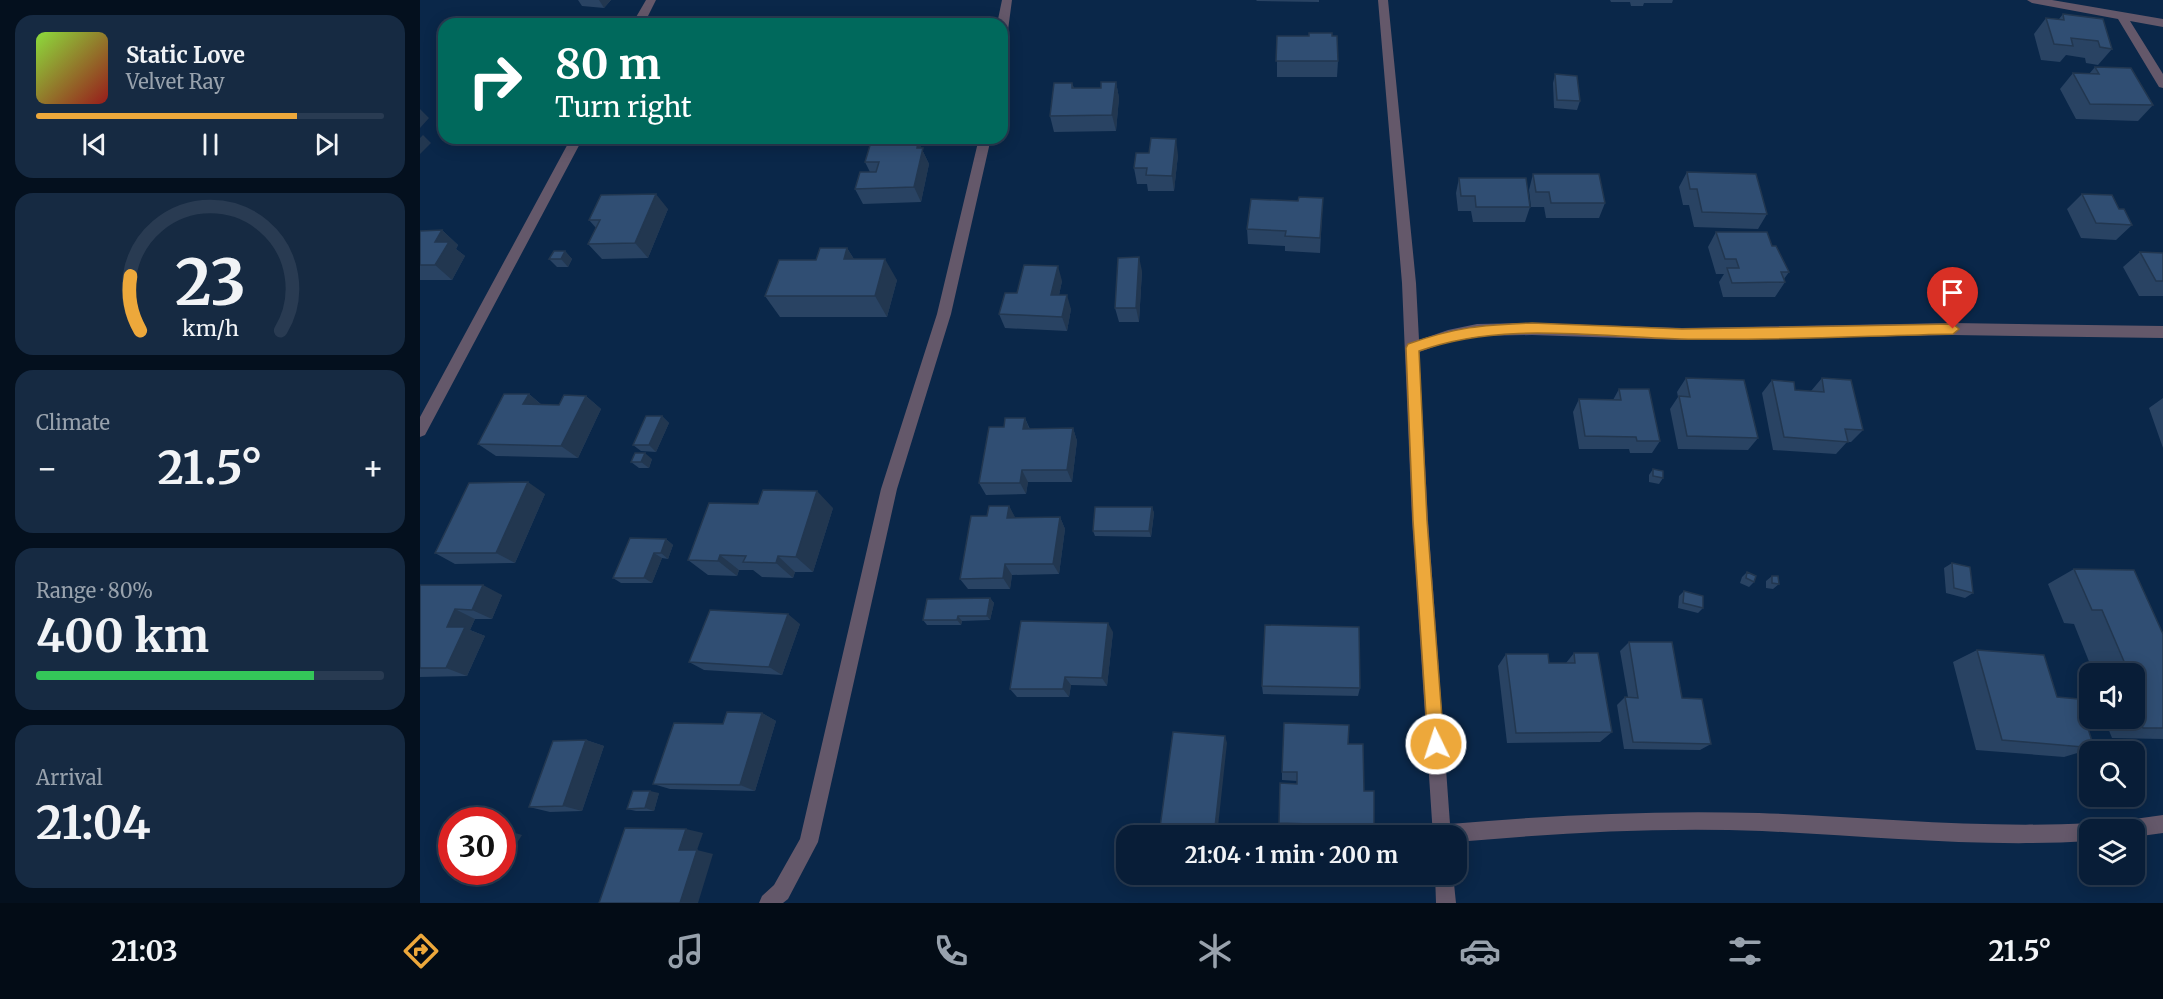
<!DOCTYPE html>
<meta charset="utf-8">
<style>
:root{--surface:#081d37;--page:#162a42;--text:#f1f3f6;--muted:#98a2ad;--line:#293b52;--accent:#eda83b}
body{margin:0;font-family:Merriweather,serif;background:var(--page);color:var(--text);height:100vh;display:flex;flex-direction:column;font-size:22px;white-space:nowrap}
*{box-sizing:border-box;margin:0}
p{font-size:20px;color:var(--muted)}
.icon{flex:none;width:33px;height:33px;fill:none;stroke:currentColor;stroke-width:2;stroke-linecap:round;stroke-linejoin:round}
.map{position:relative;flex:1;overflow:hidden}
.details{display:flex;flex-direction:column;gap:15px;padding:15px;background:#04101e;width:420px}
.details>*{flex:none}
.hud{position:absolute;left:18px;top:18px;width:570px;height:126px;border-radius:18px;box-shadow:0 3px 15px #0003,0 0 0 2px var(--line);background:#00695c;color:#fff;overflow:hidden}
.controls{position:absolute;left:1659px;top:663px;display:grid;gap:12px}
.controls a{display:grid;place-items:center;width:66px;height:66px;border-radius:12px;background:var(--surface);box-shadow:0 3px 15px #0003,0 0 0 2px var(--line);font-size:30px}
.speed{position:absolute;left:18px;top:807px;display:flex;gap:12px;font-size:30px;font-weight:700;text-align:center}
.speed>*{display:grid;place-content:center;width:78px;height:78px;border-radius:50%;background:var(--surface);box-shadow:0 3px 15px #0003,0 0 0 2px var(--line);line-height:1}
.speed .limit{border:9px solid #d22;background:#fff;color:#111}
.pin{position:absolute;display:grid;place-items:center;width:51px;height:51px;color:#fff;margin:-62px -26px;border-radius:50% 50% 50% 0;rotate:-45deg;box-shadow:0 0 6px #0007}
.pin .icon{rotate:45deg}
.me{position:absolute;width:66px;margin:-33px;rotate:356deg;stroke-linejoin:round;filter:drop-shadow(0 0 4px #0008)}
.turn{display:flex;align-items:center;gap:21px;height:126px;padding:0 18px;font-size:27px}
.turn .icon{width:78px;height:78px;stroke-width:2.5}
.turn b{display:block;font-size:42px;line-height:51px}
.big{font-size:45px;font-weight:700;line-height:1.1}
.details .tile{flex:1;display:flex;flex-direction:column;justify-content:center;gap:9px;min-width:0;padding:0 21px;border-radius:18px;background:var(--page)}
.details .dial{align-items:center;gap:0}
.dial svg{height:156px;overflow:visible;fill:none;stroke:var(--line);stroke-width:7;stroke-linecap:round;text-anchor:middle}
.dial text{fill:var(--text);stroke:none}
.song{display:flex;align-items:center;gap:18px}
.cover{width:72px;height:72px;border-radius:9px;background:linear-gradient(135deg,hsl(90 70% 55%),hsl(0 70% 35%))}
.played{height:6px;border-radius:3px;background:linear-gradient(90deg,var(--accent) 75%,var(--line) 75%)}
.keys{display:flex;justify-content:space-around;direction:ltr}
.heat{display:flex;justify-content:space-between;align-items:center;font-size:33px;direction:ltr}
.charge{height:9px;border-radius:4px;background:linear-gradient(90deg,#34c759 80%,var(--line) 0)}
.trip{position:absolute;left:696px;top:825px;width:351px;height:60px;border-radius:18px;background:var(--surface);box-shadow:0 3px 15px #0003,0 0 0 2px var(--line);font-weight:700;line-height:60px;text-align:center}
.tabs{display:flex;height:96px;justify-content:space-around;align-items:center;background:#030c16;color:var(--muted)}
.tabs .icon{width:42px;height:42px}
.tabs .selected{color:var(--accent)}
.tabs b{font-size:27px;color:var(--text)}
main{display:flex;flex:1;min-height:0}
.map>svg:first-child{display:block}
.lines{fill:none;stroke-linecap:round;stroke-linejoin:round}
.street{fill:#64586a;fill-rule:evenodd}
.wall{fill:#294363}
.shaded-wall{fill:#223750}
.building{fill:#304e73;stroke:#223750;stroke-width:1.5}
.route{fill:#eda83b;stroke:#9a6d26;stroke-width:1.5}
</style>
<main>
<section class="details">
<div class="tile">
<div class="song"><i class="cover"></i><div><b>Static Love</b><p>Velvet Ray</p></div></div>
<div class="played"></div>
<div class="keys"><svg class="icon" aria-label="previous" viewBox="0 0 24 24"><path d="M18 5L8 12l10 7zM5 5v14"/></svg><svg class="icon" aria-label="pause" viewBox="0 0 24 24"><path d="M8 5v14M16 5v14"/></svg><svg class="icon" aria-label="next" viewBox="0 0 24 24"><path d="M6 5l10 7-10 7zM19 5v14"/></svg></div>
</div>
<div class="tile dial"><svg viewBox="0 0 100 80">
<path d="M14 69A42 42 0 1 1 86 69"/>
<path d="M14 69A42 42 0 0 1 9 41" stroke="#eda83b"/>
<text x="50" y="56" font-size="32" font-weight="700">23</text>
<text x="50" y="72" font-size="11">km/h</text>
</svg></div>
<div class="tile"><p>Climate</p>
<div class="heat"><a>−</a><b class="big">21.5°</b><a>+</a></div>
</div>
<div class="tile"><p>Range · 80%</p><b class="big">400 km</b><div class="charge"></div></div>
<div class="tile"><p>Arrival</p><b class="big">21:04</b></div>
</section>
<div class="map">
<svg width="1743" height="903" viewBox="0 0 1743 903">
<rect width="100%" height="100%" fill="#0a2749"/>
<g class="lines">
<path class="street" d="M226 0H236L224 24H212Z
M582 0H592L588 30 582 34V24H577Z
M958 0H968L996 283 999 340 1028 330 1057 324 1112 323 1262 328 1533 323 1743 326V338L1533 335 1262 340 1112 335 1057 336 1028 342 999 352 1008 520 1030 824C1133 815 1236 810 1339 813 1450 817 1559 829 1670 823L1677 825 1678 830H1670V841C1560 848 1451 836 1342 831 1240 827 1138 833 1036 842V836H1013L992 520 982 283Z
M1607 0H1632L1743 19V27L1710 21 1743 74V88L1739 87 1698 19 1612 3Z
M151 138H163L5 435 0 437V417Z
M559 138H571L531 314 477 489 398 842 368 899 363 903H339L342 896 354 885 380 839 461 489 517 314Z
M1743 815V833L1714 837V830H1691L1693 823 1700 821Z
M1015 874H1033L1036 903H1016Z"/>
</g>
<path class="wall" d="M158 0H191L184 8 162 6Z
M836 0H899V2L837 1Z
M1190 0H1253L1252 3H1224L1223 6H1211L1210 2H1191Z
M1643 14 1692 49 1678 65 1666 63 1665 58 1646 55 1640 62 1621 60 1614 34 1626 18 1639 19Z
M857 36 918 61 917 77H857Z
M1675 67 1733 105 1718 121 1656 119 1640 89 1653 73 1669 74Z
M1135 75 1160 101 1157 110 1134 108 1133 83Z
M696 82 699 98 696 131 634 132 630 116 652 83 654 88H681Z
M498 141 509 164 501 202 443 204 435 189 450 172 445 162Z
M758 155 754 191H728L727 184H717L714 168Z
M1267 172 1347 214 1338 229 1274 227 1269 205H1263L1259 187Z
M1113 174 1185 203 1179 218H1126L1124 207H1111L1109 190Z
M1039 178 1110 207 1105 222H1053L1051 211H1038L1036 193Z
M1662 194 1699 209 1712 225 1696 240 1661 238 1647 209Z
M248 209 228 258 182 259 168 244 176 228 169 220Z
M902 213 900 253 865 251V246L828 244 827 229Z
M22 230 38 245 36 249 45 256 32 280H0V231Z
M1296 232 1352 246 1369 272 1364 279 1365 282 1355 297H1303L1299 282 1304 274H1296L1288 247Z
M427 248 434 259 477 280 467 317H360L345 296 396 260Z
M145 251 152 259 148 267H137L129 259Z
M1720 252 1743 253V296H1719L1703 267Z
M722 271 719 322H699L695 308Z
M642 281 639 295 651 309 647 331 585 328 579 314 597 293Z
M1266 378 1338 438 1328 450 1258 449 1250 409 1258 397 1257 392Z
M1402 378 1443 430 1431 442H1427L1416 454 1353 450 1342 393 1352 380 1375 390 1391 391Z
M1199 389 1240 441 1232 453H1210L1209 449H1159L1153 412 1159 399 1193 400Z
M109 394 122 405H139L166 396 181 409 158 458 76 456 58 444Z
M1743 398V448L1729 408Z
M242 416 249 423 236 452 221 451 213 445Z
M605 418 610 429 653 428 657 441 652 482H608L606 494 566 495 559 483 584 427Z
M232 459 229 468H219L211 462Z
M1233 469 1243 478 1239 484 1229 482V475Z
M125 494 95 563 35 564 15 553Z
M589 506 595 518 640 517 645 529 639 574 592 575 590 589H548L540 579Z
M732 507 734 513 731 537 675 536 673 531Z
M413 508 393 572H375L373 578 342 577 333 570H319L317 576 288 575 268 560Z
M246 539 253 545 248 559 242 558 232 583H201L193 578Z
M1532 563 1553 593 1545 598 1526 593 1524 568Z
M1654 569 1743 634V739L1692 738 1684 718H1714V674H1674L1654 624 1644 623 1628 584Z
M1327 572 1334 582 1329 587 1320 583 1322 577Z
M1352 576 1359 584 1353 589 1346 588V581Z
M0 585 82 595 72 619H55L50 630 65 636 47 676 0 677Z
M1264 591 1283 608 1278 613 1258 608 1259 596Z
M570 598 574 603 570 620 542 621 541 625H507L503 620Z
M380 624 362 675 284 670 269 662Z
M693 632 687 686 651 685 649 697H597L590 689Z
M1209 642 1262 698 1291 744 1280 750 1204 749 1197 705 1205 697H1208L1200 651Z
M1557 650 1637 697 1674 748 1644 757 1556 750 1533 662Z
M1154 653 1192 732 1180 742 1087 743 1078 666 1086 654 1129 663H1146Z
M842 686 940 688 938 696 843 694Z
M342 713 356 721 335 791 250 789 233 784 303 724Z
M166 740 184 746 162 811 130 812 109 807Z
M928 744 954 826 951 833 859 830V823L877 784V781L862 780V772Z
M239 793 234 811H216L207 809Z"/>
<path class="shaded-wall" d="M179 0H191L184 8Z
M696 82 699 98 696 131 692 115Z
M0 109 9 118 0 128Z
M3 135 11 143 0 154V138Z
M756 139 758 155 754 191 752 176Z
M498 141 509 164 501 202 494 187Z
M236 194 248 209 228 258 215 243Z
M22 230 38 245 36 249 45 256 32 280 15 265V242Z
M427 248 440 269 424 259Z
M145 251 152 259 148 267 141 259Z
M719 257 722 271 719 322 716 308Z
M465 259 477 280 467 317 455 296Z
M638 266 642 281 636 309 631 295Z
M647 295 651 309 647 331 642 317Z
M109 394 125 408 103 404Z
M166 396 181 409 158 458 141 446Z
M242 416 249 423 236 452 229 445Z
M605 418 610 431 603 429Z
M653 428 657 441 652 482 647 470Z
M225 453 232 459 229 468 221 462Z
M602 470 608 482 606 494 600 483Z
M108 482 125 494 95 563 76 553Z
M397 491 413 508 393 572 376 557Z
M589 506 595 517 594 529 587 518Z
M732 507 734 513 731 537 729 531Z
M640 517 645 529 639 574 633 564Z
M246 539 253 545 248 559 241 553Z
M234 553 242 558 232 583 224 578Z
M300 555 319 570 317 576 298 561Z
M358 556 375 572 373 578 356 563Z
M585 564 592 575 590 589 583 578Z
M63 585 82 595 72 619 52 610Z
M570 598 574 603 570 620 567 616Z
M35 609 55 619 50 630 65 636 47 676 26 668 27 627Z
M368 614 380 624 362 675 349 667Z
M538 616 542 621 541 625 537 620Z
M688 623 693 632 687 686 682 678Z
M645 677 651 685 649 697 643 689Z
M342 713 356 721 335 791 320 785Z
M805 736 807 743 797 836H794Z
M166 740 184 746 162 811 143 806Z
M230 791 239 793 234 811 225 808Z
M82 829 102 835 91 852 82 850Z
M266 829 283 833 277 850 293 854 278 903H260L259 850Z"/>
<path class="building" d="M1643 14 1683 19 1692 49 1680 47 1678 41 1651 38 1653 46 1634 44 1626 18 1644 20Z
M889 33H912V36H917L918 61H856L857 36H889Z
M1675 67 1711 68 1733 105 1670 104 1653 73 1679 74Z
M1135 74 1157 76 1160 101 1137 100Z
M681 82H696L692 115 630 116 634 83H652V88H681Z
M731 138 756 139 752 176 726 175 727 168H714L716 153H729Z
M498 141 497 148H503L494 187 435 189 440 172H456L459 162H445L451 142Z
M1267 172 1336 174 1347 214 1282 212 1277 189H1270Z
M1113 174H1179L1185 203H1131L1129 192H1116Z
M1039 178H1106L1110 207H1056L1055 196H1041Z
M236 194 215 243 168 244 180 220H169L181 195Z
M1662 194 1692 195 1699 209H1704L1712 225 1676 223Z
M879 197 903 198 900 238 865 236 866 231 827 229 831 199 878 201Z
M22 230 15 242H29L15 265H0V231Z
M1296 232H1347L1352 246H1356L1369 272H1361L1365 282 1312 283 1307 268H1319L1316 259H1305Z
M400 248H427L424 259H465L455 296H345L359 260H396Z
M134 251H145L141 259H129Z
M1720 252 1743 253V281H1736Z
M719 257 716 308H695L698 258Z
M604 265 638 266 631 295H647L642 317 579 314 585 293H597Z
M1266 378 1324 380 1338 438 1267 436 1259 396 1270 397Z
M1402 378 1431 380 1443 430 1425 429 1428 442 1364 437 1352 380 1374 382 1375 390 1404 392Z
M1199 389H1229L1240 441H1217L1216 437 1165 436 1159 399 1201 400Z
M84 394H109L103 404 139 405 144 395 166 396 141 446 58 444Z
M226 416H242L229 445H213Z
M585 418H605L603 429 653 428 647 470H602L600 483H559L569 427H584Z
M215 453H225L221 462H211Z
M1233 469 1243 471V478L1233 476Z
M108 482 76 553H15L49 483Z
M343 490 397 491 376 557 358 556 356 563 323 562 326 556 300 555 298 561 268 560 289 503 338 504Z
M569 506H589L587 518 640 517 633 564H585L583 578 540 579 551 516H567Z
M675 507H732L729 531H673Z
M210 538 246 539 241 553H234L224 578H193Z
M1532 563 1550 567 1553 593 1534 588Z
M1654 569 1714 570 1743 634V728H1723L1714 708V674H1700L1709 673 1682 610H1672Z
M1327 572 1336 576 1334 582 1326 578Z
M1352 576H1358L1359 584 1352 583Z
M0 585H63L52 610 35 609 27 627H45L26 668H0Z
M1264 591 1283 596V608L1263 603Z
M570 598 567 616H538L537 620H503L507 599Z
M290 610 368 614 349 667 269 662Z
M601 621 688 623 682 678 645 677 643 689H590Z
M845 625 939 627 940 688 842 686Z
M1209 642H1252L1262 698 1282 699 1291 744 1213 742 1205 697 1218 698Z
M1557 650 1624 655 1637 697 1659 699 1674 748 1582 740Z
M1154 653H1178L1192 732 1096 733 1086 654H1128L1129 663H1155Z
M307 712 342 713 320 785 233 784 254 723 303 724Z
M864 723 929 725 928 744H943L944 791H954V826L859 823 860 783 877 784V772H862Z
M753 732 805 736 794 836 739 835Z
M166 740 143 806 109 807 133 741Z
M213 791H230L225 808 207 809Z
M205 828 266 829 259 850H277L260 903H179Z
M82 829 91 832 82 846Z"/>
<path class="route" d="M1112 323 1262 329 1533 324 1539 329 1533 334C1442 336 1351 341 1260 339 1174 337 1083 321 999 351L1007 520 1024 744 1021 750 1016 752 1010 750 1008 744 993 520 986 348 988 344C1036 327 1062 325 1112 323Z"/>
</svg>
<div class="controls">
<a><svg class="icon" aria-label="sound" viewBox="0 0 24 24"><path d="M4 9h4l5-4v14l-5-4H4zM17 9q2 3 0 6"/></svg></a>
<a><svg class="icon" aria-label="search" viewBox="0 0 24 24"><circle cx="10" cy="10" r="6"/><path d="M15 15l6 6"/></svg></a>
<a><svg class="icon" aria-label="layers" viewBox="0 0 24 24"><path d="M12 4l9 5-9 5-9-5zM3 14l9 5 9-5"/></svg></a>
</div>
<div class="speed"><div class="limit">30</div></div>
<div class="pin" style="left:1533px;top:329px;background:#d93025"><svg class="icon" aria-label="arrive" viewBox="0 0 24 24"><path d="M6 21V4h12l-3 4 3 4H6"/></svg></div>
<svg class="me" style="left:1016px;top:744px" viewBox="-20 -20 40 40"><circle r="17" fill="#eda83b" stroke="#fff" stroke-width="3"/><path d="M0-11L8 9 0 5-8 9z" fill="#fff"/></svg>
<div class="trip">21:04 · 1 min · 200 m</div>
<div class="hud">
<div class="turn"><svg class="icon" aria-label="right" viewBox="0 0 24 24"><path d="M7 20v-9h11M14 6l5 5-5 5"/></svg><div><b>80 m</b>Turn right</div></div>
</div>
</div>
</main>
<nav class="tabs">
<b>21:03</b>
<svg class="icon selected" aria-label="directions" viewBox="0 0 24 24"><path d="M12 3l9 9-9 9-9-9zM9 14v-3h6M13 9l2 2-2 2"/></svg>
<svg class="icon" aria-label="music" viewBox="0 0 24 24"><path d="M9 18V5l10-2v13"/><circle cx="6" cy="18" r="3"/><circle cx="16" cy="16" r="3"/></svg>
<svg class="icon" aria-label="phone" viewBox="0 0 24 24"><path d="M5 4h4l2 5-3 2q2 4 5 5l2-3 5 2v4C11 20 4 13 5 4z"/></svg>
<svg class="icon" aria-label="climate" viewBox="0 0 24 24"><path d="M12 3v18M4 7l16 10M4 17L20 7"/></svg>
<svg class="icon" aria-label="car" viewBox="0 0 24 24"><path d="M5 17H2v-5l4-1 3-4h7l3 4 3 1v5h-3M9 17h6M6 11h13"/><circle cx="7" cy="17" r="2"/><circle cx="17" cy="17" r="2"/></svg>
<svg class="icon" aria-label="filters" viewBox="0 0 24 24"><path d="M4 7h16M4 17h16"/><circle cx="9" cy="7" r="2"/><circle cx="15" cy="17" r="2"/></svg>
<b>21.5°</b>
</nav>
